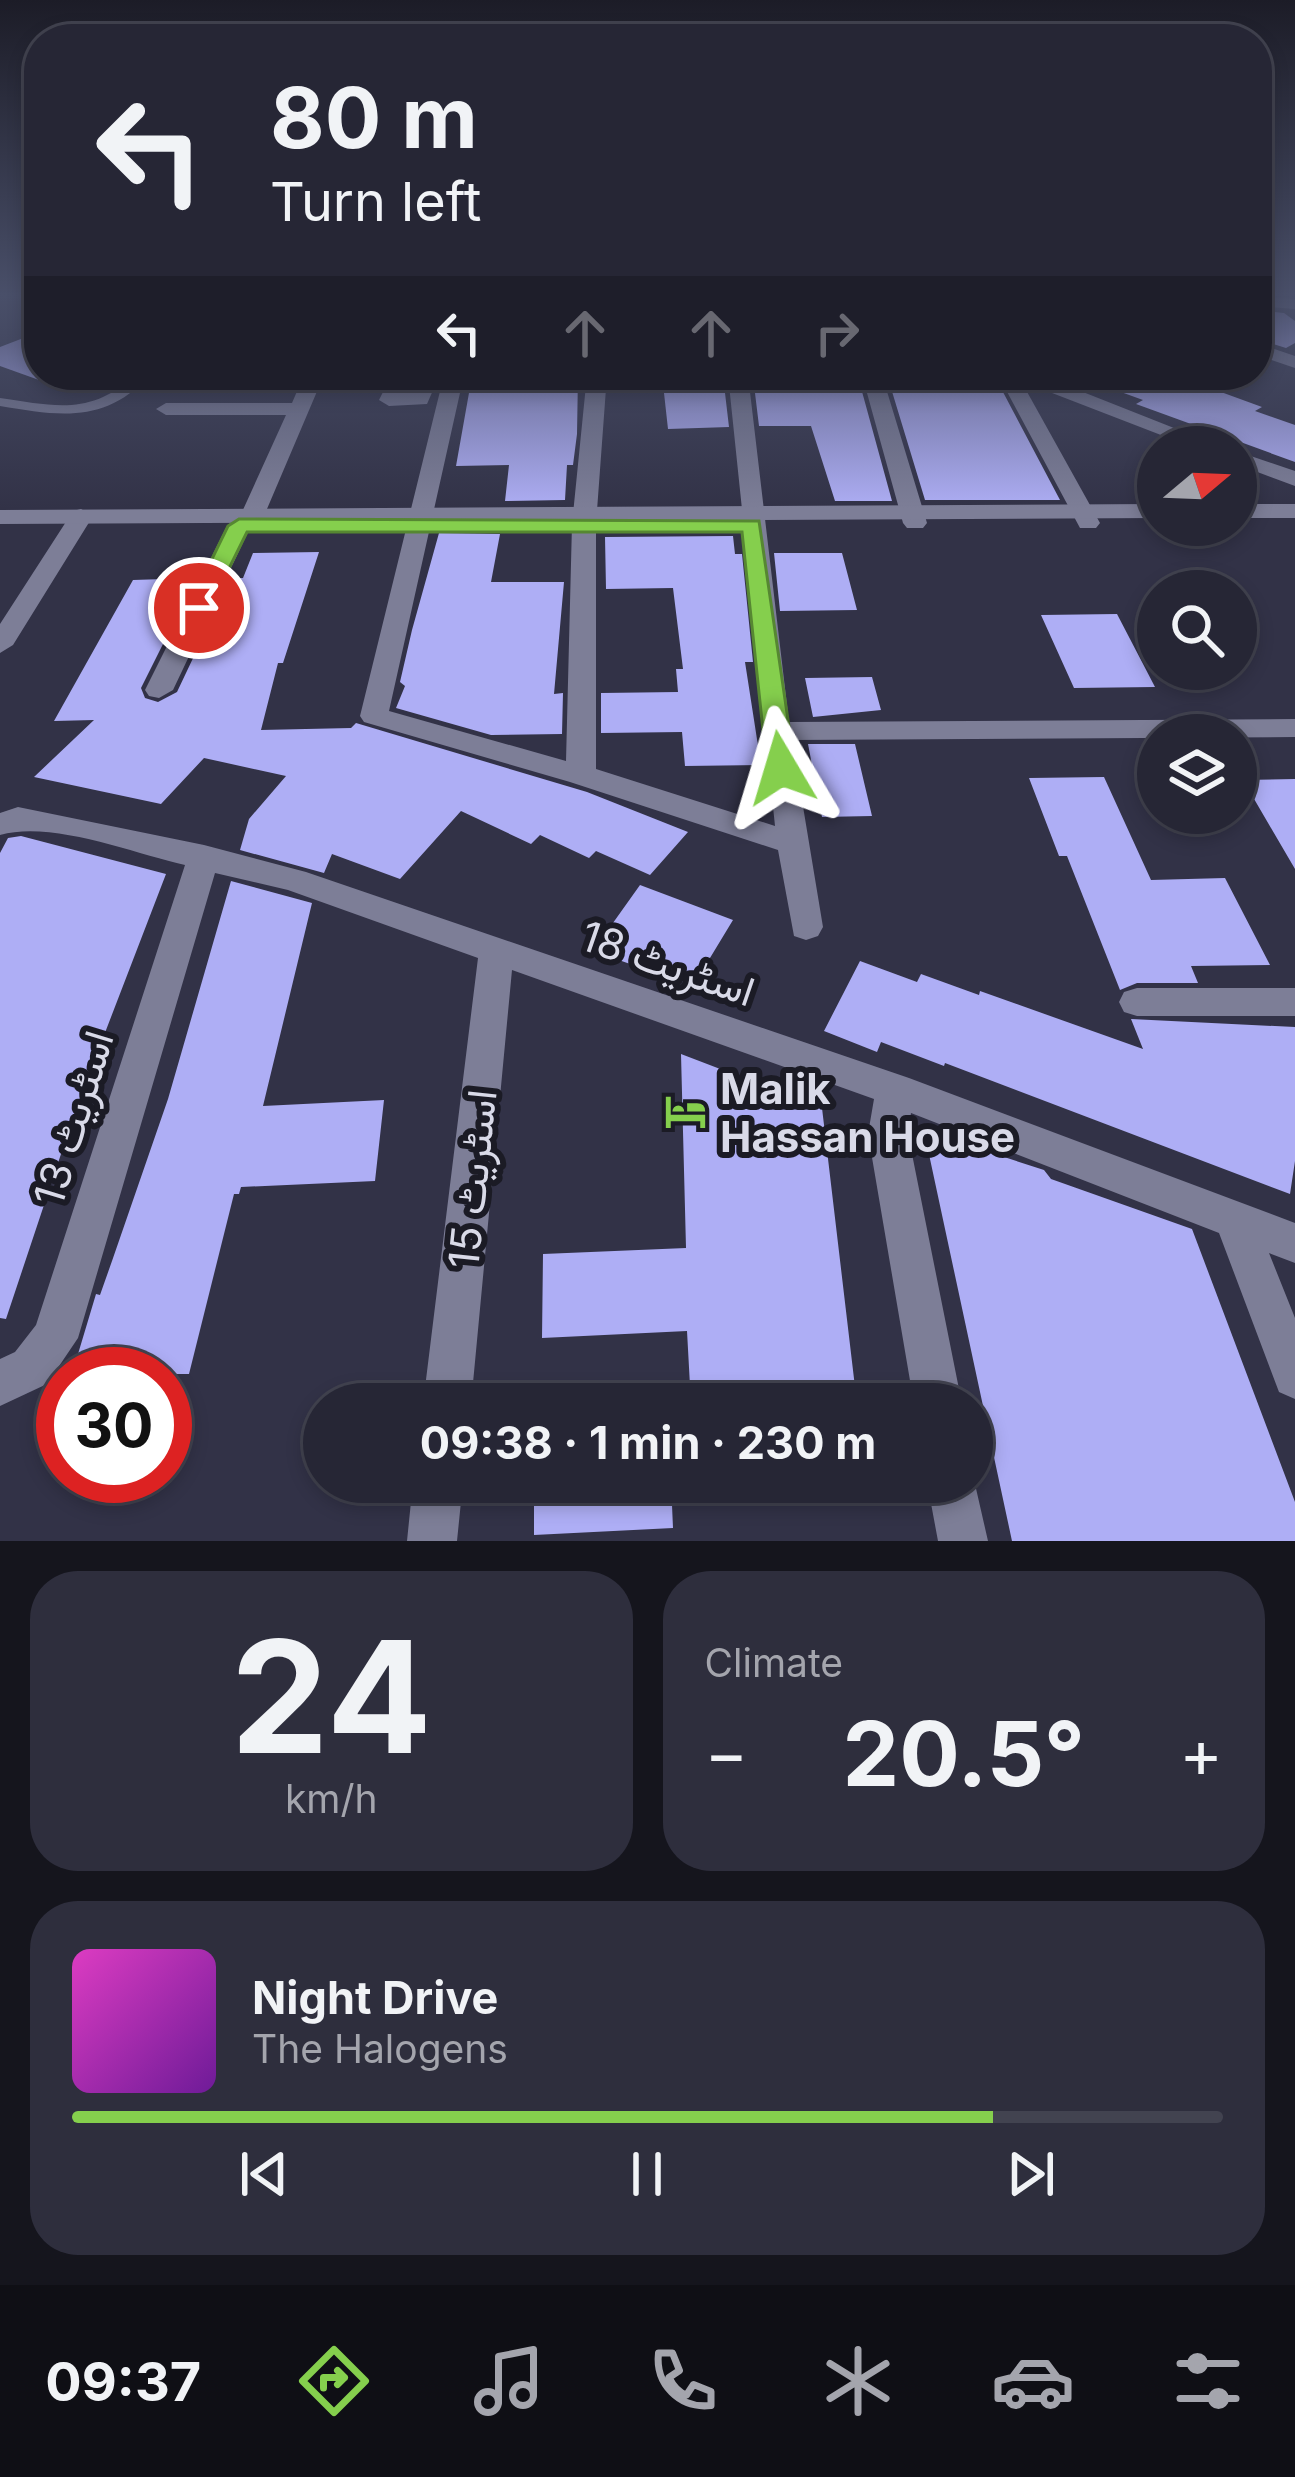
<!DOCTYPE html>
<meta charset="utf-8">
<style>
:root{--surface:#262635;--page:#2e2e3d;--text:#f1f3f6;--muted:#a4a5ad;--line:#424350;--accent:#85cf4d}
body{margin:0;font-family:Inter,Vazirmatn,sans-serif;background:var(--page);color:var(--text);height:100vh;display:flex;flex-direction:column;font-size:45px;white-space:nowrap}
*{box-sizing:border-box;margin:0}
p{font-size:39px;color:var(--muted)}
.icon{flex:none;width:66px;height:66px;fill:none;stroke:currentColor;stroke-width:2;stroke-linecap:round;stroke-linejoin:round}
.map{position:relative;height:1541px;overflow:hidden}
.sheet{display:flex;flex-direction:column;gap:30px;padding:30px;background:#15151d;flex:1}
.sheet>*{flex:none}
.guide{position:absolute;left:24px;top:24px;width:1248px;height:366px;border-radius:48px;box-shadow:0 6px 18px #0003,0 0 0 3px var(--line);background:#262635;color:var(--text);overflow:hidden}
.needle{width:78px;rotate:71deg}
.controls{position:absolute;left:1137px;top:426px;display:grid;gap:24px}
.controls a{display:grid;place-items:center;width:120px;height:120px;border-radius:50%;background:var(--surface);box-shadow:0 6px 18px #0003,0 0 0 3px var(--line);font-size:60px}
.speed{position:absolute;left:36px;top:1347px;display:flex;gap:24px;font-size:60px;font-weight:700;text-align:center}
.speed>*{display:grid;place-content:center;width:156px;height:156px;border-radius:50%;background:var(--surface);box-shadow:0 6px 18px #0003,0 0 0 3px var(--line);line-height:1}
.speed .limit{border:18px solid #d22;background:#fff;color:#111}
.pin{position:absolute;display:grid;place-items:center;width:102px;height:102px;color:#fff;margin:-51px;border:6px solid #fff;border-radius:50%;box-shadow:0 3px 12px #0007}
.me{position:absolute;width:132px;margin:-66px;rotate:353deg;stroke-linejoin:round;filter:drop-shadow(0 0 9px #0008)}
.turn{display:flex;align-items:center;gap:42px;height:252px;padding:0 48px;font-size:54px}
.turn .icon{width:156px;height:156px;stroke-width:2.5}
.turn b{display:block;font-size:84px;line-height:102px}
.lanes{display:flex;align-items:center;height:114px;padding:0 48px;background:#0003;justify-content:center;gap:60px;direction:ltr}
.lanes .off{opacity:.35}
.big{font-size:90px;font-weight:700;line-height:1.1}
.sheet .widget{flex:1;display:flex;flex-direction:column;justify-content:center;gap:18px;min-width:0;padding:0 42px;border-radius:48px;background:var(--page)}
.sheet .dial{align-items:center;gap:0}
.dial b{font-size:156px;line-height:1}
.song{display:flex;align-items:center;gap:36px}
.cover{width:144px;height:144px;border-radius:18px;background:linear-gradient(135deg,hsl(310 70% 55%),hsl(280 70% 35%))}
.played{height:12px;border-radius:6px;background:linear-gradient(90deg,var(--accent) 80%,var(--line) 80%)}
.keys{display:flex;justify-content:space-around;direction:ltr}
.heat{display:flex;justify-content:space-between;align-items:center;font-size:66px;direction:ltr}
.sheet .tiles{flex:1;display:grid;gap:30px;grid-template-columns:1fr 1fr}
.widget:last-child{grid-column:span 2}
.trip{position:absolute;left:303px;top:1383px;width:690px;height:120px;border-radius:60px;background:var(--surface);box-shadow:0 6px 18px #0003,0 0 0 3px var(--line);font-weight:700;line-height:120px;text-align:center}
.tab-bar{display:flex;height:192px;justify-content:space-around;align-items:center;background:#0f0f15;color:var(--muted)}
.tab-bar .icon{width:84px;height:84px}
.tab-bar .active{color:var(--accent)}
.tab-bar b{font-size:54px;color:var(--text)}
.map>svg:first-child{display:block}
.building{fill:#aeaef5}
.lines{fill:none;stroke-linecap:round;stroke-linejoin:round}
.service{fill:#7d7e97;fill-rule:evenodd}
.minor{fill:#7d7e97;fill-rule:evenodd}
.tertiary{fill:#7d7e97;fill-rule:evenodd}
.route{fill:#85cf4d;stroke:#568732;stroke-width:3}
.labels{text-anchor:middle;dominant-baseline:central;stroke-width:12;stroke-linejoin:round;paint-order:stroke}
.near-street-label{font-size:42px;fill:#d9dae8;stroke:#1b1b25}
.near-poi-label{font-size:42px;font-weight:bold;fill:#d9dae8;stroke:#1b1b25;text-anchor:start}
</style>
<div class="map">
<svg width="1295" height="1541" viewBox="0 0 1295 1541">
<rect width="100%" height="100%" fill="#323247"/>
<path class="building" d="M1257 310 1284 313 1295 321V343L1286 348 1257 339Z
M39 332V380L0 366V347Z
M578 375 577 434 573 465H567L565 500 505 501 509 465 456 466 472 376Z
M662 375H715L718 393H725L729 427 668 429Z
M887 375H994L1060 500H925Z
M1086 375H1235L1210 388 1262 407 1255 411 1295 425V462L1136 404 1143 400 1085 379Z
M807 377H858L892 501H835L811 426H759L755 393 811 391Z
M439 533 500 534 491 582H564L554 694 563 693 562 734 491 735 396 708 405 686 400 682 412 630Z
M733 536 735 554H742L753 662H745L761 765 685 766 682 732 601 733V693L678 692 676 669H683L673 588 606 589 605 537Z
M319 552 283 663H278L261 730 351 728 356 723 587 792 688 832 650 875 596 851 589 858 540 835 531 844 461 811 400 879 332 854 324 873 240 850 249 819 286 776 204 758 161 804 34 777 94 720 54 721 133 580 196 578 141 688 145 698 158 702 177 692 231 578H243L253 553Z
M774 553H842L857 610 780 611Z
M1117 614 1155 687 1074 688 1041 615Z
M872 677 881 710 813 717 805 678Z
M808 744H855L872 816 822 817Z
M1104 777 1151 880 1225 878 1270 965 1191 966 1198 983H1137L1120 990 1067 856H1059L1029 778Z
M1295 779V869L1243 780Z
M21 836 166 874 78 1103 6 1319 0 1318V853L8 838Z
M231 881 312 903 263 1106 384 1100 375 1181 241 1187 239 1194H234L189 1374H72L96 1294 100 1295 112 1261 168 1099Z
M640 885 733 920 693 986 593 951Z
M860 961 917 982 921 974 979 995 980 991 1143 1049 1131 1019 1295 1027V1161L1290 1194 945 1063 944 1066 881 1042 877 1052 824 1031Z
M681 1054 822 1108 857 1404H691L687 1331 542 1338 543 1254 686 1248Z
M924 1131 1044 1170 1051 1179 1192 1229 1295 1502V1541H1012Z
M534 1482H671L673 1528 534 1535Z"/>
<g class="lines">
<path class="service" d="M135 375H150C105 424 60 416 0 406V398C55 406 91 416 135 375Z"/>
<path class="minor" d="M1257 296 1295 299V309L1257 306Z
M1257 343 1295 356V368L1257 355Z
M304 375H324L264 516 249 530 173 690 159 698 149 696 145 690 227 526 242 512 286 415H166L156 409 166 403H292Z
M444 375H464L389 711 566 761 572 524 587 375H607L596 524V769L775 826 728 375H748L789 722 1295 719V737L792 740 823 927 818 936 806 940 794 936 778 850 570 782 364 722 360 716Z
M862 375H882L927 523 923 528H907L903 523Z
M998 375H1040L1222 447H1192L1021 381 1100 523 1096 528H1080Z
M424 382 434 388 427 404 389 406 379 400 387 384Z
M1236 451 1295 471V486L1236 464Z
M81 509 93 516 13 645 0 653V624L73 511Z
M18 807 204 845 306 872 909 1078 1295 1223V1263L1269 1253 1295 1318V1399L1279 1392 1219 1233 911 1113 908 1134 962 1404H914L868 1134 874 1099 512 970 471 1404H423L478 958 288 890 215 873 78 1338 47 1384 0 1406V1359L15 1352 36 1325 185 865C133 853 51 820 0 835V813Z
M1137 988H1295V1016H1137L1124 1012 1119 1002 1124 992Z
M972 1471 988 1541H938L927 1482H972Z
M413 1482H463L457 1541H407Z"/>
<path class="tertiary" d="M1158 504V518L0 524V510Z
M1236 504H1295V518H1236Z"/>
</g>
<linearGradient id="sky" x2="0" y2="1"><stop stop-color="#1c1c27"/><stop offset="0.58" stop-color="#494f69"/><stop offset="1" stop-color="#494f69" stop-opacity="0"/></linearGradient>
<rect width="1295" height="509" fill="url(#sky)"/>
<path class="route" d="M239 519 759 521 795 768 781 777 767 768 742 532H247L207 613H191L188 608 228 526Z"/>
<defs>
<symbol id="hotel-bare" viewBox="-9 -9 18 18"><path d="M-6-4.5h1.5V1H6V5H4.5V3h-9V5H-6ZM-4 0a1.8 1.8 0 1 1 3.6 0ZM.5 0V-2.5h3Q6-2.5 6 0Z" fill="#85cf4d" stroke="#1b1b25" stroke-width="2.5" paint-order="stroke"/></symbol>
</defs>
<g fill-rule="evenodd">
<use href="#hotel-bare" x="656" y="1082" width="59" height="59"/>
</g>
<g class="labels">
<g class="near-street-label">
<text transform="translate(668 963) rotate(19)">اسٹریٹ 18</text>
<text transform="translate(73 1118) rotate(-73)">اسٹریٹ 13</text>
<text transform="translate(472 1179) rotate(-84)">اسٹریٹ 15</text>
</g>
<g class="near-poi-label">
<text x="720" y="1088">Malik<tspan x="720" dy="48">Hassan House</tspan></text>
</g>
</g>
</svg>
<div class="controls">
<a><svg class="needle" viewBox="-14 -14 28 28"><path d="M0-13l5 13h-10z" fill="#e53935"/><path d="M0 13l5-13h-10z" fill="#a4a5ad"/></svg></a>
<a><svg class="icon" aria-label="search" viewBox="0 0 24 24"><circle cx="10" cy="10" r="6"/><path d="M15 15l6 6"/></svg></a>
<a><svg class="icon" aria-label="layers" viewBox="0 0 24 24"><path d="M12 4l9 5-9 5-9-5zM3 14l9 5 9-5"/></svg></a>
</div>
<div class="speed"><div class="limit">30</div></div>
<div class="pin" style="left:199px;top:608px;background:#d93025"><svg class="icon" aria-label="arrive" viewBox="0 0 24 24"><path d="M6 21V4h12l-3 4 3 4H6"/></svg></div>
<svg class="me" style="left:781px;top:768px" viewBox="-20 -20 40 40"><path d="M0-17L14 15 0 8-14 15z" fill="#85cf4d" stroke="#fff" stroke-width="4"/></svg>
<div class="trip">09:38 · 1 min · 230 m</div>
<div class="guide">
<div class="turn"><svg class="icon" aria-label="left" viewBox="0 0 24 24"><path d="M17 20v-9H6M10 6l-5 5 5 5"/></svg><div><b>80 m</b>Turn left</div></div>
<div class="lanes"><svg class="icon" aria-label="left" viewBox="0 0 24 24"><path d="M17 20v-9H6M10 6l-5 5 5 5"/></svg><svg class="icon off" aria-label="ahead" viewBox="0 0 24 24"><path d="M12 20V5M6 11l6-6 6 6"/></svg><svg class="icon off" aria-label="ahead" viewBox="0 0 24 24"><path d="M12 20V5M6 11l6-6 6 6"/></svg><svg class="icon off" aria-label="right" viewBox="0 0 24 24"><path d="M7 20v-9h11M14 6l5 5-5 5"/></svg></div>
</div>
</div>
<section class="sheet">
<div class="tiles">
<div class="widget dial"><b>24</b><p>km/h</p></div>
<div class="widget"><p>Climate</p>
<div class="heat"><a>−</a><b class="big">20.5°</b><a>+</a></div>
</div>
<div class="widget">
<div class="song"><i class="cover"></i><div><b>Night Drive</b><p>The Halogens</p></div></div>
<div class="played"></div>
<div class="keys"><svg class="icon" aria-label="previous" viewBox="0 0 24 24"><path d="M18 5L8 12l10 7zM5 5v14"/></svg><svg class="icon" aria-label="pause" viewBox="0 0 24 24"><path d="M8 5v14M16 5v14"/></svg><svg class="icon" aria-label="next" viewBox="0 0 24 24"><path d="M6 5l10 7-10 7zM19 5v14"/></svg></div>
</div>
</div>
</section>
<nav class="tab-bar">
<b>09:37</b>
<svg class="icon active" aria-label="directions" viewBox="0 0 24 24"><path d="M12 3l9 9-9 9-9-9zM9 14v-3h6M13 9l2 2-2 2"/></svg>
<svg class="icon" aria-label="music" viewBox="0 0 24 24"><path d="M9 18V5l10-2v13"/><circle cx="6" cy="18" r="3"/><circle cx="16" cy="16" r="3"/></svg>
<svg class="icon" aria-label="phone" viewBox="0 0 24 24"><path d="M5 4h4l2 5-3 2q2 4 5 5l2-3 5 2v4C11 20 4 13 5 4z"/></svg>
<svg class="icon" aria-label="climate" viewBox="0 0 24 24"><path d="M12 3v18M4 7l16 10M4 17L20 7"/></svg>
<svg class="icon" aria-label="car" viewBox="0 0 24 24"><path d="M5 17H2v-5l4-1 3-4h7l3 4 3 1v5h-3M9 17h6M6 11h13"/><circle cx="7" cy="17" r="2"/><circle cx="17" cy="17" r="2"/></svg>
<svg class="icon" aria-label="filters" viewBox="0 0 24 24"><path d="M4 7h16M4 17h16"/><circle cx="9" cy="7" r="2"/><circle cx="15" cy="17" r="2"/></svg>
</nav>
